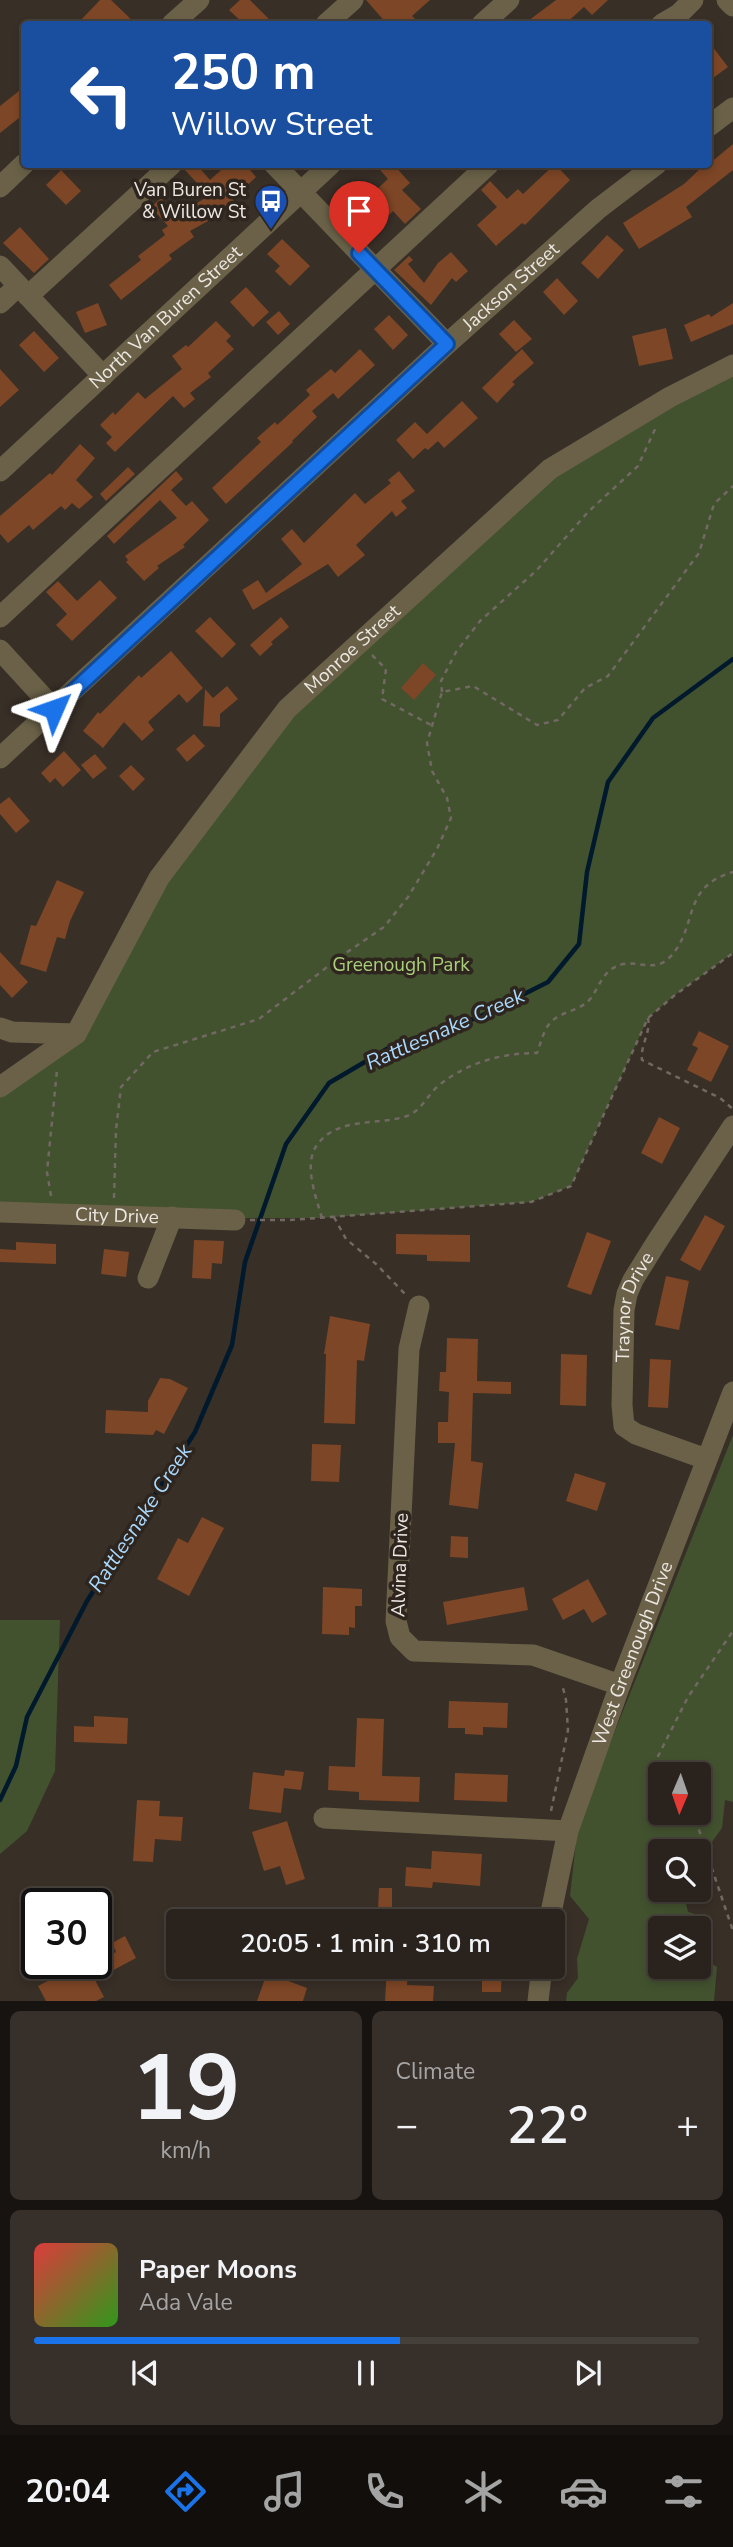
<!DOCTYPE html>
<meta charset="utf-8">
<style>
:root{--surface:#2a231d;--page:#362f2a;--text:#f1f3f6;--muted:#a5a4a4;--line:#46403b;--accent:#1a73e8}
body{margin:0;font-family:"Nunito Sans",sans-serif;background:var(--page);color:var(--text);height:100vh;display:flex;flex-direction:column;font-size:26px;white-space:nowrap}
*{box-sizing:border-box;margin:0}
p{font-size:23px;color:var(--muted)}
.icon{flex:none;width:38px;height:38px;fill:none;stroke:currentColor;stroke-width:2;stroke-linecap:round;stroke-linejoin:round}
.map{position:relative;height:2001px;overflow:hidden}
.drawer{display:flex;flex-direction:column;gap:10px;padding:10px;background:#171310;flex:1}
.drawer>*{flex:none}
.top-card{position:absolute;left:21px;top:21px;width:691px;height:147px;border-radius:7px;box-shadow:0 4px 10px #0003,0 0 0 2px var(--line);background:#1a4fa0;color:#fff;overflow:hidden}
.needle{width:46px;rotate:182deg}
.fabs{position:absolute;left:648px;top:1762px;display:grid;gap:14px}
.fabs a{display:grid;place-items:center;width:63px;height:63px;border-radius:7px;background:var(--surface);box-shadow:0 4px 10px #0003,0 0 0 2px var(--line);font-size:35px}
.speed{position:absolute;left:21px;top:1888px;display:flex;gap:14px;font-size:35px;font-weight:700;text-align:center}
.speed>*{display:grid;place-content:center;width:91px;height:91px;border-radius:50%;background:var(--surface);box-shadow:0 4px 10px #0003,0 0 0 2px var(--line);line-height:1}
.speed .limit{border:4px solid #111;border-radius:10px;background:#fff;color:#111}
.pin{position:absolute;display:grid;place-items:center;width:60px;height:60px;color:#fff;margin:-72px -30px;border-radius:50% 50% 50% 0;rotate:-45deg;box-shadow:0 0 7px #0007}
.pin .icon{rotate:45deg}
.me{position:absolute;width:77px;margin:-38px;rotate:47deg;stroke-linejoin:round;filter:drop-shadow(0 0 5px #0008)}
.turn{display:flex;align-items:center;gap:24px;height:147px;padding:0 35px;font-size:32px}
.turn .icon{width:91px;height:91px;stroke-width:2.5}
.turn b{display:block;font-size:49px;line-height:60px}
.big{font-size:52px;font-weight:600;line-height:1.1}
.drawer .widget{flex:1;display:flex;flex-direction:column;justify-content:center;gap:10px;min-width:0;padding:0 24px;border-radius:10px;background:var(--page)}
.drawer .dial{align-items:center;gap:0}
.dial b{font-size:91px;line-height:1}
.song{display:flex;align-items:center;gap:21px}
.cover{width:84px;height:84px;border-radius:10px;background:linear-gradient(135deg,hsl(0 70% 55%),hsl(110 70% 35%))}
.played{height:7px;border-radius:4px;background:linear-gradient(90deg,var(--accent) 55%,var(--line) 55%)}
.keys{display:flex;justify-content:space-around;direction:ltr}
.heat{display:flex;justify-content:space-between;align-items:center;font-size:38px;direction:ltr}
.drawer .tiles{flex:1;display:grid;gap:10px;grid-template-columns:1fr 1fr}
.widget:last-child{grid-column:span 2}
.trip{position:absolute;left:166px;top:1909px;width:399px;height:70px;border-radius:7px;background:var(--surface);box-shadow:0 4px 10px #0003,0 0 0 2px var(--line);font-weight:600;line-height:70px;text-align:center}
.tabs{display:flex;height:112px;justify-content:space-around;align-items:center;background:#110e0c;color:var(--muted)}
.tabs .icon{width:49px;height:49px}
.tabs .selected{color:var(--accent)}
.tabs b{font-size:32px;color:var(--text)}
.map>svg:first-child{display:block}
.green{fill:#42522f;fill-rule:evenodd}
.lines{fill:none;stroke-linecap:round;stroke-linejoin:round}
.stream{stroke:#00192d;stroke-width:4.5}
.building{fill:#7d4626}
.path{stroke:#716962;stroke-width:2.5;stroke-dasharray:5 5;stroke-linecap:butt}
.minor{stroke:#6a6148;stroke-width:21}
.route-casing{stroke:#114b97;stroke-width:18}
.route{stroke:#1a73e8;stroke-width:12}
.labels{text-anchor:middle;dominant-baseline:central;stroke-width:7;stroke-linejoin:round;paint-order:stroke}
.poi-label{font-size:19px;fill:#ede7e2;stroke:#2e251e;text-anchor:end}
.street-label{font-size:19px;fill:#ede7e2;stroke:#2e251e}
.park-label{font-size:19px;fill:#a9cf7b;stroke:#2e251e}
.water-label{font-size:21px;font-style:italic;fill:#aad9fe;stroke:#2e251e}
</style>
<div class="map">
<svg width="733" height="2001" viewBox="0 0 733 2001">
<rect width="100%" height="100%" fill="#382f27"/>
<path class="green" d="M733 365V953L675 995 648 1018 571 1186 531 1202 322 1218H240L0 1212V1087L76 1034 159 878 287 709 550 469Z
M733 1435V1802L725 1800 722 1828 698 1861V1852H660V1890H685L684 1895 688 1912 709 1918 713 1936 700 1957 717 1967 714 2001H566L567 1993 578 1978 577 1959 589 1919 570 1896 578 1824ZM660 1774H698V1813H660ZM660 1928H698V1967H660Z
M0 1620H60L55 1771 27 1831 0 1854Z"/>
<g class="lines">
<path class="stream" d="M0 1800 16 1766 27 1717 87 1601 195 1432 232 1345 245 1262 286 1144 329 1083 392 1046 479 1017 548 982 579 944 587 872 608 782 653 718 733 659"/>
</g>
<path class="building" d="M100 0H111L136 24H77Z
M240 0H250L269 19 263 24H244L229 10Z
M366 0H430L412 16 420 24H387Z
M556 0H608L592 15 584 7 565 24H524Z
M709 42 728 67 709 81Z
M24 87V114L0 133V106Z
M733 144V170L686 207 692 217 639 249 623 223 684 184 701 168 709 164Z
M185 164H196L210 180 228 164H245L256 177 233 199 234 201 206 218 208 221 190 231 194 237 169 255 172 259 121 300 109 285 141 260 138 256 165 235 162 230 168 226 151 207 161 198 176 215 209 196 184 169Z
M375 164H393L410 183 402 190 421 209 405 224 393 211 366 237 341 210 354 199 360 205 388 179Z
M555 164 570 180 525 225 522 223 496 246 477 225 497 207 481 190 490 181 507 199 518 189 523 194Z
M61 170 81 191 66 205 46 185Z
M20 227 49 259 34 273 3 243Z
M607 235 624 250 598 279 581 263Z
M282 239 310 266 290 286 275 271 280 266 267 254Z
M451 252 468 271 456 282 452 278 431 305 394 270 409 256 413 260 408 264 424 283 438 263Z
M557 278 578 301 564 315 543 292Z
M246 287 269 312 253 327 230 302Z
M98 303 107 325 85 333 76 312Z
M733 303V324L691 342 684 325 709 314 711 317Z
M279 311 290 324 278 335 266 322Z
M389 315 408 335 393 350 374 329Z
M514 320 532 339 516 352 499 334Z
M216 321 231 336 226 341 234 349 208 373 211 377 190 393 195 399 184 408 173 396 115 452 106 443 112 437 100 425 113 412 115 415 138 392 145 399 182 369 172 356 186 345 188 347Z
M666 328 673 359 639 366 632 336Z
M34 331 59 358 44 372 19 345Z
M360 349 375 365 338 399 333 393 312 411 317 417 292 441 293 442 226 504 212 488 261 442 257 438 275 422 277 425 310 395 306 390 331 369 335 373Z
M522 349 534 363 512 382 515 384 497 403 482 388Z
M0 369 19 390 0 407Z
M462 401 478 418 444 448 438 441 428 450 425 448 413 459 396 440 415 422 427 434Z
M80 444 95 458 76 480 93 497 79 509 72 503 65 510 61 506 33 530 29 525 8 543 0 534V516L50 473 52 475Z
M128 467 135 474 106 501 100 494Z
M176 471 183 479 171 490 186 506 192 501 209 520 183 545 185 547 157 566 159 568 144 581 126 562 128 560 125 556 177 518 160 500 114 544 107 536Z
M399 471 415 491 401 501 407 508 396 517 392 511 356 545 365 555 338 577 328 564 253 610 242 590 258 580 266 593 302 564 281 539 292 529 304 543 355 493 365 504 391 483 388 480Z
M100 580 117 598 72 641 56 625 67 614 46 592 58 581 77 601Z
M210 617 236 644 222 658 195 631Z
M281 617 289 627 271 642 273 644 260 656 250 645Z
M171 651 203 688 187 703 179 694 148 722 154 730 142 741 124 722 103 748 83 731 98 712 100 714 139 675 141 678Z
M423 663 436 675 414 700 401 688Z
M227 686 238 699 220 714V727L203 726 205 689 213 698Z
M194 734 205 746 187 762 176 749Z
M64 751 81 770 63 787 55 778 50 783 41 773Z
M95 754 107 768 93 779 81 765Z
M131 765 145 779 133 791 119 776Z
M9 797 30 821 16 833 0 814V804Z
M57 880 84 892 70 921 65 939 57 937 46 972 20 964 31 925 36 926Z
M0 952 28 982 12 998 0 985Z
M699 1031 729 1046 711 1082 687 1070 698 1048 692 1045Z
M659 1117 680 1128 662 1164 641 1153Z
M705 1215 725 1226 700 1271 680 1260Z
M587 1232 611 1241 591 1295 567 1287Z
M396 1234 470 1235V1262L427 1261V1255L396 1254Z
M194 1240 224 1241 222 1264 212 1263 211 1279 192 1278Z
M16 1242 56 1244V1264L0 1262V1249L16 1250Z
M104 1249 129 1252 126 1277 101 1274Z
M666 1276 689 1281 679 1330 655 1325Z
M330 1316 370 1324 364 1361 357 1360 355 1424 324 1423 326 1354H324Z
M447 1338 478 1339 477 1381 511 1382V1394L473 1393 471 1461 483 1463 478 1509 449 1505 455 1443H438V1422H448L449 1392 439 1391 440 1372H446Z
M561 1354 587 1355 586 1406 560 1405Z
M650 1359 671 1360 668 1408 648 1407Z
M160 1378 170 1379 188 1388 164 1434 156 1430 153 1435 105 1433 106 1410 148 1412V1401Z
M312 1444 341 1445 339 1482 311 1481Z
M575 1473 606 1483 597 1511 566 1501Z
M202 1517 224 1528 189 1596 157 1579 178 1538 188 1543Z
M451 1536 468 1537V1558L450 1557Z
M588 1579 607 1614 592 1623 584 1609 563 1620 552 1599Z
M323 1587 362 1589V1606H355V1628L349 1627V1635L322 1634Z
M524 1587 528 1610 447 1625 443 1602Z
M449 1701 508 1703 507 1728 483 1727V1735L465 1734V1728H448Z
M94 1716 128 1718 127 1744 74 1742V1726L94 1727Z
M357 1718 384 1719 382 1776 420 1777 419 1802 359 1800V1792L328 1790 329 1766 355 1767Z
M285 1770 304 1772 301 1790 284 1788 281 1813 249 1809 253 1772 284 1776Z
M455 1773 508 1775 507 1802 454 1800Z
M137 1800 160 1801 159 1816 183 1817 181 1841 155 1839 153 1862 133 1861Z
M287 1821 305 1879 286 1885 280 1866 264 1871 252 1832Z
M432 1851 482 1854 480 1886 433 1882 432 1888 405 1886 406 1867 431 1869Z
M379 1888H392V1909H378Z
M125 1936 136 1958 95 1980 104 1997 96 2001H46L38 1986 81 1964H96L116 1952 112 1943Z
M387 1967H408L407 1985 434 1986 433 2001H385Z
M482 1967H502L501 1992H482Z
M267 1973 307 1988 303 2001H257Z"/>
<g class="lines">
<path class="path" d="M372 655 386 669 382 699 431 725
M442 692 441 681 456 652 480 621 537 570 588 512 638 466 657 425
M648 1018C651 1033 640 1045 642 1060L720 1098 733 1109
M51 1196 47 1172 57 1070
M114 1198 116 1130 121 1087 153 1052 259 1019 343 955 384 927 408 897 437 849 451 818 447 798 432 771 427 743 442 692 473 686 537 725 558 720 585 688 608 676 699 553 714 504 733 486
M334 1217 346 1239 376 1264 407 1296
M322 1218C316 1197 303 1164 317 1145 338 1116 378 1126 407 1116 421 1111 427 1096 437 1087 465 1063 501 1053 537 1053 541 1043 543 1031 550 1023 562 1010 580 1012 591 998 601 984 603 969 623 964 639 961 655 972 669 958 699 928 680 887 733 872
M250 1220H290L531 1202 571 1186 648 1018 675 995 733 953
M660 1779 653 1777 650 1772 688 1697 733 1631
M698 1791 710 1796 709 1811 698 1827 733 1931
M551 1811 568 1730 566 1700 562 1684"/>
<g class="minor">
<path d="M727 0 733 6"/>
<path d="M172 24 199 0"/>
<path d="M326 24 353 0"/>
<path d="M482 24 509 0"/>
<path d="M662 24 679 14 693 0"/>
<path d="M709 126 733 108"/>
<path d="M274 164 447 344"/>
<path d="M0 187 24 164"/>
<path d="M0 266 103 376"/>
<path d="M28 296 172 164"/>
<path d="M0 303 18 286"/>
<path id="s1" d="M0 471 331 164"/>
<path d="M0 617 489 164"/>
<path d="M0 650 54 709"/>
<path id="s2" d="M0 758 447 344 598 209 657 164"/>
<path d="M0 1028 12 1032 76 1034"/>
<path id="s3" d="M0 1087 76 1034 159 878 287 709 550 469 670 397 733 365"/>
<path id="s4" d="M0 1212 235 1220"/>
<path d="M148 1278 172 1217"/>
<path d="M419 1306 409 1349 396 1621 400 1637 414 1651 533 1655 620 1685"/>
<path id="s5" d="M706 1459 636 1434 624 1426 622 1405 624 1310 627 1294 633 1280 656 1243 733 1126"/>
<path d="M324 1818 568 1831"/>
<path d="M289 1922H291"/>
<path id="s6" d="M549 1922 568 1831 620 1685 733 1392"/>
<path d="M538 2001 542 1967"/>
</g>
</g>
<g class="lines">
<defs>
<path id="route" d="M54 709 447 344 359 253"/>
</defs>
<use href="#route" class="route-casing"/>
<use href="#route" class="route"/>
</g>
<defs>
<symbol id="bus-pin" viewBox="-11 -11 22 30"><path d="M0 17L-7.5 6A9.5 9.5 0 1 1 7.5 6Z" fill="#1a4fb4" stroke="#2e251e"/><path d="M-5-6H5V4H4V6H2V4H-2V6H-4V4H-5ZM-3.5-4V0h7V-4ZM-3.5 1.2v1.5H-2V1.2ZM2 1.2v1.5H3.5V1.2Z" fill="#fff"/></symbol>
</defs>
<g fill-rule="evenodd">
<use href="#bus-pin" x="252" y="182" width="38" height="52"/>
</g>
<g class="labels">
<g class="poi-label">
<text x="246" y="190">Van Buren St<tspan x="246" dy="22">&amp; Willow St</tspan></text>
</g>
<g class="street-label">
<text stroke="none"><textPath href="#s2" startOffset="695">Jackson Street</textPath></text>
<text stroke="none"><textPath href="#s1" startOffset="226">North Van Buren Street</textPath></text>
<text stroke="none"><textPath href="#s3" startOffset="570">Monroe Street</textPath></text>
<text stroke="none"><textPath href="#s4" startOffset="117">City Drive</textPath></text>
<text stroke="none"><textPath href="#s5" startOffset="210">Traynor Drive</textPath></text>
<text transform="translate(400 1565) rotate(-88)">Alvina Drive</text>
<text stroke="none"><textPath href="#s6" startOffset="282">West Greenough Drive</textPath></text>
</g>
<g class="park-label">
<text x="401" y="965">Greenough Park</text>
</g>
<g class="water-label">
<text transform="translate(445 1029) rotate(-24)">Rattlesnake Creek</text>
<text transform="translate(140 1518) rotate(-57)">Rattlesnake Creek</text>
</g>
</g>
</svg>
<div class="fabs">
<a><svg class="needle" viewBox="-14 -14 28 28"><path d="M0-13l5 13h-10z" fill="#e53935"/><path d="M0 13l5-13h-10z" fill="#a5a4a4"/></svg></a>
<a><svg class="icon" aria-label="search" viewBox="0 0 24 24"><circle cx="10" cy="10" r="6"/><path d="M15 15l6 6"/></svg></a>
<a><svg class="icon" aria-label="layers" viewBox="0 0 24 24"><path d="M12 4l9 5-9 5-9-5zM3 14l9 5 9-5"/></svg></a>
</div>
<div class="speed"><div class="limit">30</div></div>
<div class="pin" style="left:359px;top:253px;background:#d93025"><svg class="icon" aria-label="arrive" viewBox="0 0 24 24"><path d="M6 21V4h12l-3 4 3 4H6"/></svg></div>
<svg class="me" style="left:54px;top:709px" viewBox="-20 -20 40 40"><path d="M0-17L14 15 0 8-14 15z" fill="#1a73e8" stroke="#fff" stroke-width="4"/></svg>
<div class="trip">20:05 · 1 min · 310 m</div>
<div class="top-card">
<div class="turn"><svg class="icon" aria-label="left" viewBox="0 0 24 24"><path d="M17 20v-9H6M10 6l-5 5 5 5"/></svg><div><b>250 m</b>Willow Street</div></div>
</div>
</div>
<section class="drawer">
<div class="tiles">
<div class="widget dial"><b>19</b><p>km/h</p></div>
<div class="widget"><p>Climate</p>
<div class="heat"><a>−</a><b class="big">22°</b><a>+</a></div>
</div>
<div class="widget">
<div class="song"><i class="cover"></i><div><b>Paper Moons</b><p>Ada Vale</p></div></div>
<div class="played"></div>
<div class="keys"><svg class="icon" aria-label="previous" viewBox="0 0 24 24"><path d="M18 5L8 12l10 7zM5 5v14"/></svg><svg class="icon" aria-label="pause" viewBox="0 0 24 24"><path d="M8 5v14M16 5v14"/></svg><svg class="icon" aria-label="next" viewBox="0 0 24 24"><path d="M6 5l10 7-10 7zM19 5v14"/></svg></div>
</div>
</div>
</section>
<nav class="tabs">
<b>20:04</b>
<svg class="icon selected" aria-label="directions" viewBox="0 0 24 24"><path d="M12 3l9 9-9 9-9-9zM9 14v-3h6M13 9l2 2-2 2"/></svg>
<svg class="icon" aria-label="music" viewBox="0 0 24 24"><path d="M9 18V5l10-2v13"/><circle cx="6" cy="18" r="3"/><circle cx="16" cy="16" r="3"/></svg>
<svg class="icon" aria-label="phone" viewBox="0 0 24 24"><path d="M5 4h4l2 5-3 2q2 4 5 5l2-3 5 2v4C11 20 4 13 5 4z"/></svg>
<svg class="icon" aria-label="climate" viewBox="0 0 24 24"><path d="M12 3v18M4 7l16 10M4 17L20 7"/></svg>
<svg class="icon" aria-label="car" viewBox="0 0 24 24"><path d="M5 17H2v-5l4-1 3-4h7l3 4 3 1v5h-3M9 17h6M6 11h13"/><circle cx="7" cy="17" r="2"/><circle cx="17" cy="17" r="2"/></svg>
<svg class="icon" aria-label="filters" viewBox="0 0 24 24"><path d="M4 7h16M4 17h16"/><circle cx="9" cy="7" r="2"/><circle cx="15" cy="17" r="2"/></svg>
</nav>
